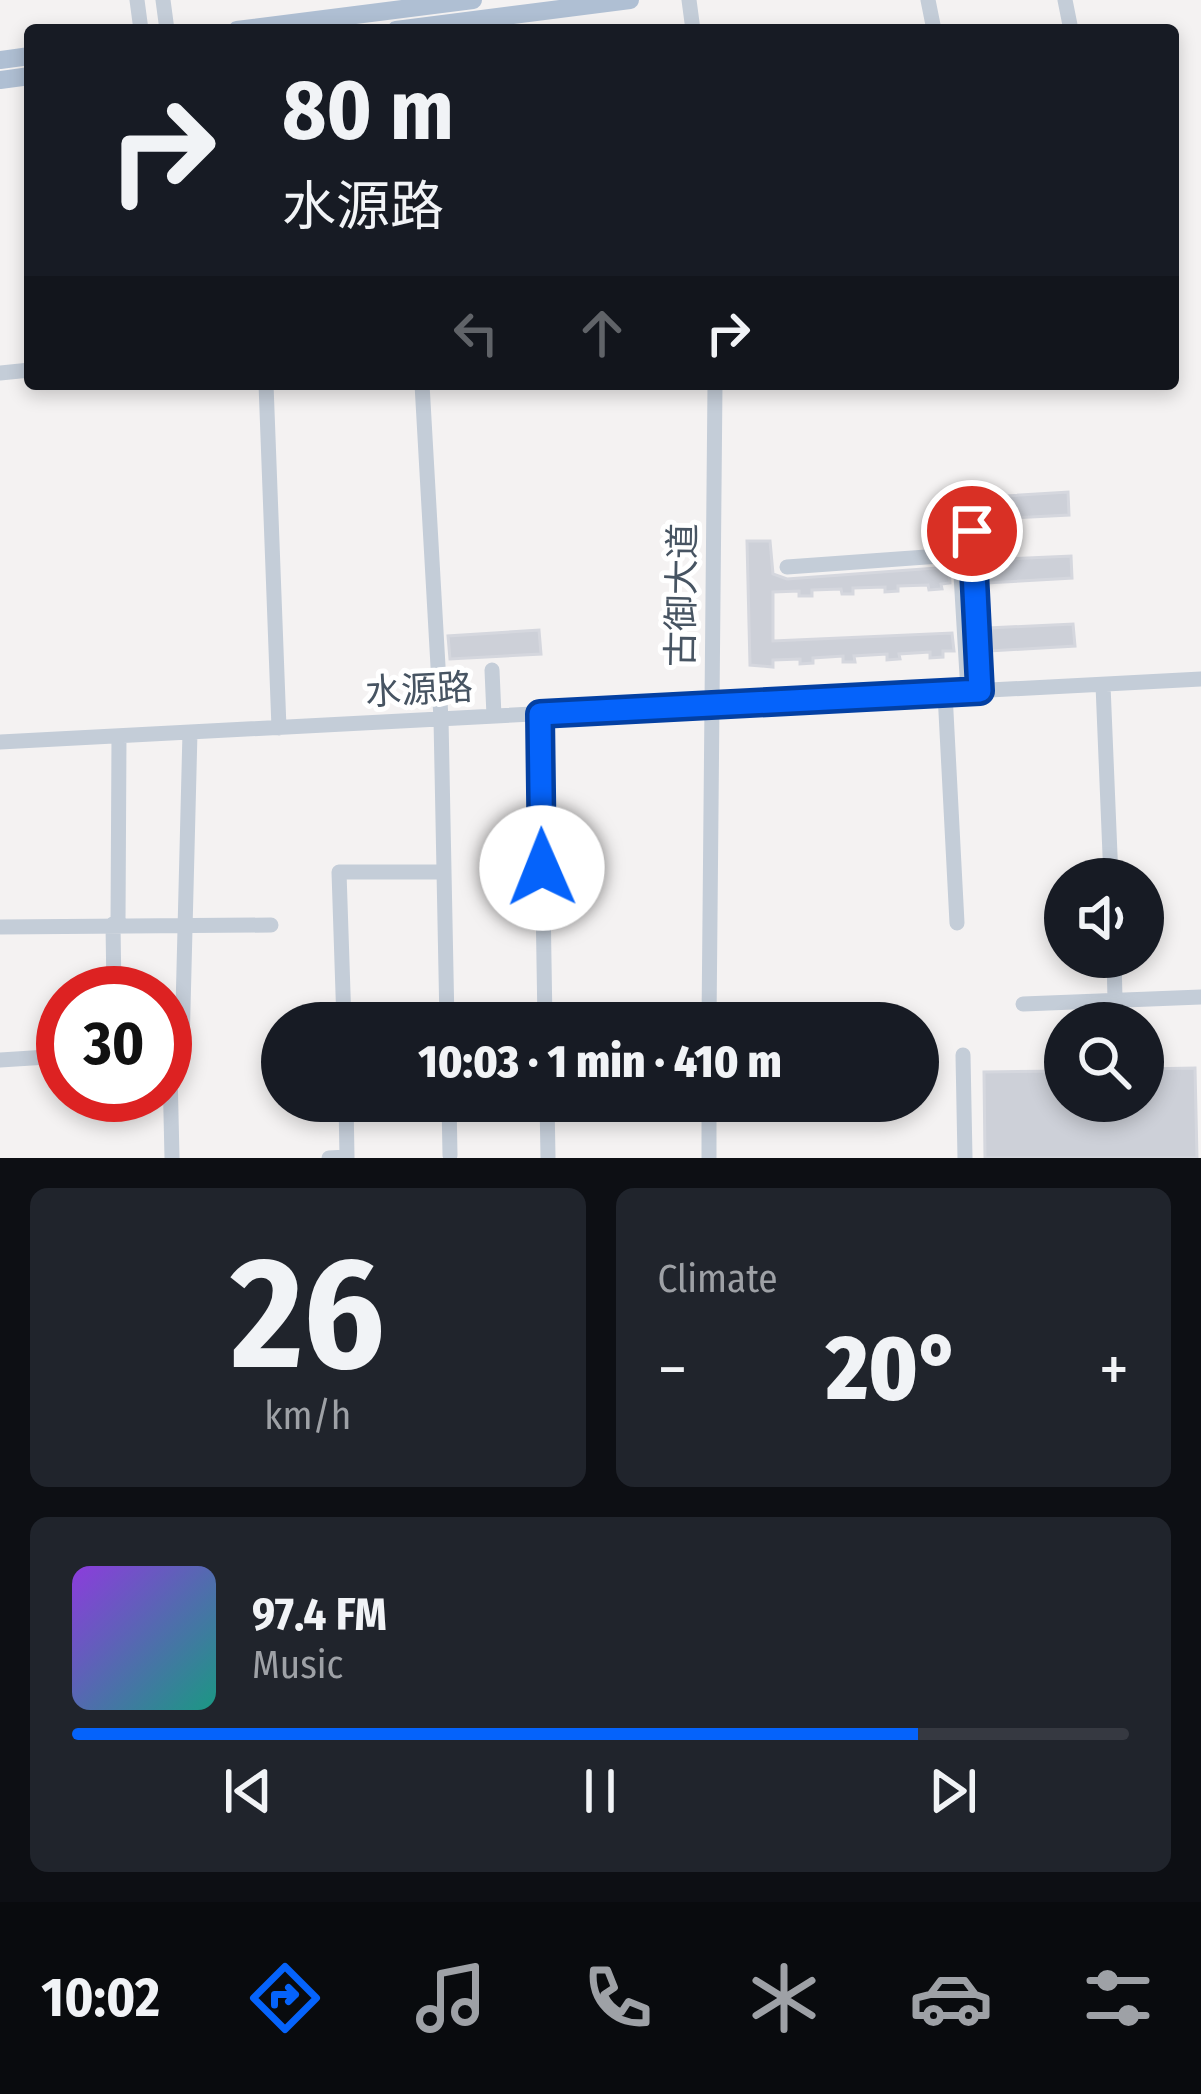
<!DOCTYPE html>
<meta charset="utf-8">
<style>
:root{--surface:#171b24;--page:#20242c;--text:#f1f3f6;--muted:#9ea1a6;--line:#363941;--accent:#0563fb}
body{margin:0;font-family:"Fira Sans Condensed","Noto Sans SC",sans-serif;background:var(--page);color:var(--text);height:100vh;display:flex;flex-direction:column;font-size:45px;white-space:nowrap}
*{box-sizing:border-box;margin:0}
p{font-size:39px;color:var(--muted)}
.icon{flex:none;width:66px;height:66px;fill:none;stroke:currentColor;stroke-width:2;stroke-linecap:round;stroke-linejoin:round}
.map{position:relative;height:1158px;overflow:hidden}
.side{display:flex;flex-direction:column;gap:30px;padding:30px;background:#0d0f14;flex:1}
.side>*{flex:none}
.banner{position:absolute;left:24px;top:24px;width:1155px;height:366px;border-radius:12px;box-shadow:0 6px 18px #0003;background:#171b24;color:var(--text);overflow:hidden}
.tools{position:absolute;left:1044px;top:858px;display:grid;gap:24px}
.tools a{display:grid;place-items:center;width:120px;height:120px;border-radius:50%;background:var(--surface);box-shadow:0 6px 18px #0003;font-size:60px}
.speed{position:absolute;left:36px;top:966px;display:flex;gap:24px;font-size:60px;font-weight:700;text-align:center}
.speed>*{display:grid;place-content:center;width:156px;height:156px;border-radius:50%;background:var(--surface);box-shadow:0 6px 18px #0003;line-height:1}
.speed .limit{border:18px solid #d22;background:#fff;color:#111}
.pin{position:absolute;display:grid;place-items:center;width:102px;height:102px;color:#fff;margin:-51px;border:6px solid #fff;border-radius:50%;box-shadow:0 3px 12px #0007}
.me{position:absolute;width:132px;margin:-66px;rotate:359deg;stroke-linejoin:round;filter:drop-shadow(0 0 9px #0008)}
.turn{display:flex;align-items:center;gap:42px;height:252px;padding:0 60px;font-size:54px}
.turn .icon{width:156px;height:156px;stroke-width:2.5}
.turn b{display:block;font-size:84px;line-height:102px}
.lanes{display:flex;align-items:center;height:114px;padding:0 60px;background:#0003;justify-content:center;gap:60px;direction:ltr}
.lanes .off{opacity:.35}
.big{font-size:90px;font-weight:800;line-height:1.1}
.side .widget{flex:1;display:flex;flex-direction:column;justify-content:center;gap:18px;min-width:0;padding:0 42px;border-radius:18px;background:var(--page)}
.side .dial{align-items:center;gap:0}
.dial b{font-size:156px;line-height:1}
.song{display:flex;align-items:center;gap:36px}
.cover{width:144px;height:144px;border-radius:18px;background:linear-gradient(135deg,hsl(270 70% 55%),hsl(170 70% 35%))}
.played{height:12px;border-radius:6px;background:linear-gradient(90deg,var(--accent) 80%,var(--line) 80%)}
.keys{display:flex;justify-content:space-around;direction:ltr}
.heat{display:flex;justify-content:space-between;align-items:center;font-size:66px;direction:ltr}
.side .tiles{flex:1;display:grid;gap:30px;grid-template-columns:1fr 1fr}
.widget:last-child{grid-column:span 2}
.trip{position:absolute;left:261px;top:1002px;width:678px;height:120px;border-radius:60px;background:var(--surface);box-shadow:0 6px 18px #0003;font-weight:800;line-height:120px;text-align:center}
.tabs{display:flex;height:192px;justify-content:space-around;align-items:center;background:#090b0e;color:var(--muted)}
.tabs .icon{width:84px;height:84px}
.tabs .active{color:var(--accent)}
.tabs b{font-size:54px;color:var(--text)}
.map>svg:first-child{display:block}
.building{fill:#cdd0d8;stroke:#d5d7de;stroke-width:3}
.lines{fill:none;stroke-linecap:round;stroke-linejoin:round}
.minor{stroke:#c4cdd8;stroke-width:15}
.major{stroke:#afbfd3;stroke-width:18}
.route-casing{stroke:#0340a3;stroke-width:30}
.route{stroke:#0563fb;stroke-width:21}
.labels{text-anchor:middle;dominant-baseline:central;stroke-width:10;stroke-linejoin:round;paint-order:stroke}
.street-label{font-size:36px;fill:#475462;stroke:#fff}
</style>
<div class="map">
<svg width="1201" height="1158" viewBox="0 0 1201 1158">
<rect width="100%" height="100%" fill="#f4f2f2"/>
<path class="building" d="M1068 492 1069 515 975 520 974 498Z
M747 541H770L773 574 787 579 949 567 950 583 941 584 942 589 929 590 928 585 898 586V591L885 592V587L853 588V594H842L841 589 812 590V596H799V591L773 592V641L952 633 954 651H943V657L930 658V652L899 654 900 659 887 660V654L854 656 855 662H843V656L813 658V663L800 664V659L773 660V667L750 665Z
M1071 556 1072 578 987 583 986 560Z
M1073 624 1075 646 990 651 989 628Z
M539 630 541 654 450 659 448 636Z
M1195 1068 1197 1158H985L984 1072 1065 1071V1101H1143V1069Z"/>
<g class="lines">
<path class="minor" d="M137 0 141 30
M163 0 167 30
M689 0 693 30
M928 0 934 30
M1065 0 1071 30
M0 373 30 370
M266 384 279 728
M422 384 441 719 447 1023
M972 531 980 691
M787 567 954 555 960 558 968 692
M492 670 494 716
M1103 685 1111 879
M945 693 957 923
M540 714 545 1023
M0 742 1201 679
M113 924 114 993
M118 924 119 736
M0 927 271 925
M1114 957 1115 1000
M1023 1004 1201 997
M344 1023 339 872H443
M709 1023 715 384
M963 1055 965 1158
M0 1060 63 1056
M449 1101 450 1155
M547 1101 548 1157
M172 1158 170 1070 171 1061 182 1048 190 732
M329 1158 347 1157 346 1101
M709 1158V1101"/>
<path class="major" d="M237 30 473 0
M396 30 630 0
M0 60 30 56
M0 80 30 76"/>
</g>
<g class="lines">
<defs>
<path id="route" d="M542 868 540 714 980 691 972 531"/>
</defs>
<use href="#route" class="route-casing"/>
<use href="#route" class="route"/>
</g>
<g class="labels">
<g class="street-label">
<text transform="translate(682 595) rotate(-89)">古御大道</text>
<text transform="translate(419 690) rotate(-3)">水源路</text>
</g>
</g>
</svg>
<div class="tools">
<a><svg class="icon" aria-label="sound" viewBox="0 0 24 24"><path d="M4 9h4l5-4v14l-5-4H4zM17 9q2 3 0 6"/></svg></a>
<a><svg class="icon" aria-label="search" viewBox="0 0 24 24"><circle cx="10" cy="10" r="6"/><path d="M15 15l6 6"/></svg></a>
</div>
<div class="speed"><div class="limit">30</div></div>
<div class="pin" style="left:972px;top:531px;background:#d93025"><svg class="icon" aria-label="arrive" viewBox="0 0 24 24"><path d="M6 21V4h12l-3 4 3 4H6"/></svg></div>
<svg class="me" style="left:542px;top:868px" viewBox="-20 -20 40 40"><circle r="19" fill="#fff"/><path d="M0-13L10 11 0 6-10 11z" fill="#0563fb"/></svg>
<div class="trip">10:03 · 1 min · 410 m</div>
<div class="banner">
<div class="turn"><svg class="icon" aria-label="right" viewBox="0 0 24 24"><path d="M7 20v-9h11M14 6l5 5-5 5"/></svg><div><b>80 m</b>水源路</div></div>
<div class="lanes"><svg class="icon off" aria-label="left" viewBox="0 0 24 24"><path d="M17 20v-9H6M10 6l-5 5 5 5"/></svg><svg class="icon off" aria-label="ahead" viewBox="0 0 24 24"><path d="M12 20V5M6 11l6-6 6 6"/></svg><svg class="icon" aria-label="right" viewBox="0 0 24 24"><path d="M7 20v-9h11M14 6l5 5-5 5"/></svg></div>
</div>
</div>
<section class="side">
<div class="tiles">
<div class="widget dial"><b>26</b><p>km/h</p></div>
<div class="widget"><p>Climate</p>
<div class="heat"><a>−</a><b class="big">20°</b><a>+</a></div>
</div>
<div class="widget">
<div class="song"><i class="cover"></i><div><b>97.4 FM</b><p>Music</p></div></div>
<div class="played"></div>
<div class="keys"><svg class="icon" aria-label="previous" viewBox="0 0 24 24"><path d="M18 5L8 12l10 7zM5 5v14"/></svg><svg class="icon" aria-label="pause" viewBox="0 0 24 24"><path d="M8 5v14M16 5v14"/></svg><svg class="icon" aria-label="next" viewBox="0 0 24 24"><path d="M6 5l10 7-10 7zM19 5v14"/></svg></div>
</div>
</div>
</section>
<nav class="tabs">
<b>10:02</b>
<svg class="icon active" aria-label="directions" viewBox="0 0 24 24"><path d="M12 3l9 9-9 9-9-9zM9 14v-3h6M13 9l2 2-2 2"/></svg>
<svg class="icon" aria-label="music" viewBox="0 0 24 24"><path d="M9 18V5l10-2v13"/><circle cx="6" cy="18" r="3"/><circle cx="16" cy="16" r="3"/></svg>
<svg class="icon" aria-label="phone" viewBox="0 0 24 24"><path d="M5 4h4l2 5-3 2q2 4 5 5l2-3 5 2v4C11 20 4 13 5 4z"/></svg>
<svg class="icon" aria-label="climate" viewBox="0 0 24 24"><path d="M12 3v18M4 7l16 10M4 17L20 7"/></svg>
<svg class="icon" aria-label="car" viewBox="0 0 24 24"><path d="M5 17H2v-5l4-1 3-4h7l3 4 3 1v5h-3M9 17h6M6 11h13"/><circle cx="7" cy="17" r="2"/><circle cx="17" cy="17" r="2"/></svg>
<svg class="icon" aria-label="filters" viewBox="0 0 24 24"><path d="M4 7h16M4 17h16"/><circle cx="9" cy="7" r="2"/><circle cx="15" cy="17" r="2"/></svg>
</nav>
